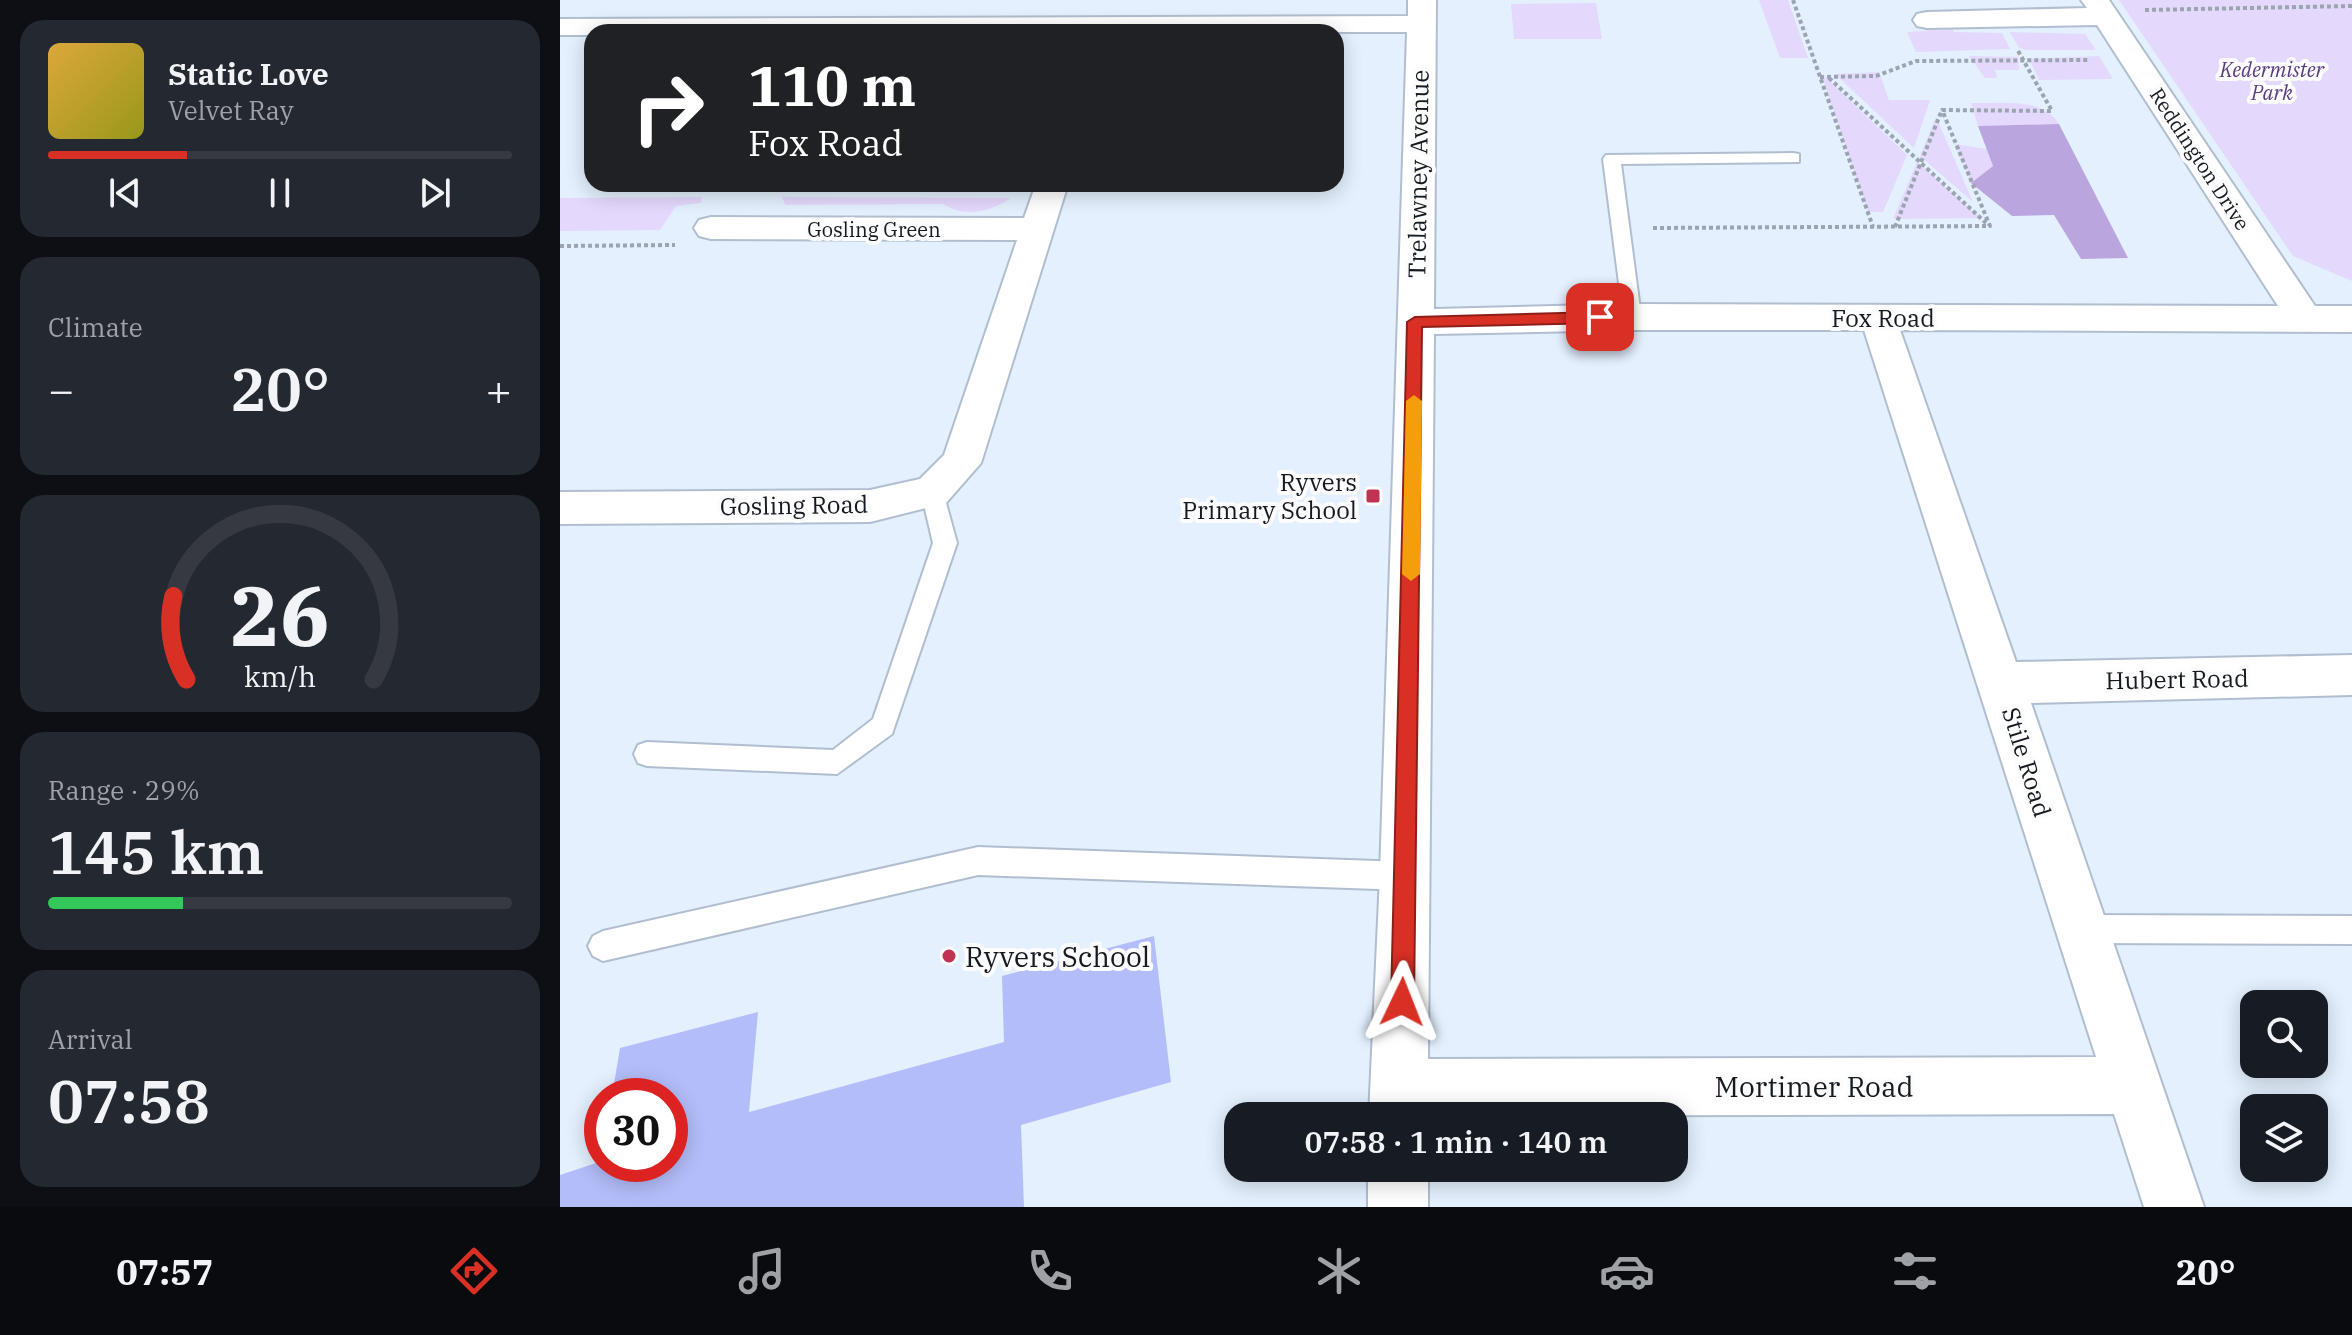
<!DOCTYPE html>
<meta charset="utf-8">
<style>
:root{--surface:#171b24;--page:#242831;--text:#f1f3f6;--muted:#9ea1a6;--line:#363941;--accent:#d93025}
body{margin:0;font-family:"IBM Plex Serif",serif;background:var(--page);color:var(--text);height:100vh;display:flex;flex-direction:column;font-size:30px;white-space:nowrap}
*{box-sizing:border-box;margin:0}
p{font-size:26px;color:var(--muted)}
.icon{flex:none;width:44px;height:44px;fill:none;stroke:currentColor;stroke-width:2;stroke-linecap:round;stroke-linejoin:round}
.map{position:relative;flex:1;overflow:hidden}
.sheet{display:flex;flex-direction:column;gap:20px;padding:20px;background:#0d0f14;width:560px}
.sheet>*{flex:none}
.top-card{position:absolute;left:24px;top:24px;width:760px;height:168px;border-radius:24px;box-shadow:0 4px 20px #0003;background:#202124;color:#fff;overflow:hidden}
.tools{position:absolute;left:1680px;top:990px;display:grid;gap:16px}
.tools a{display:grid;place-items:center;width:88px;height:88px;border-radius:16px;background:var(--surface);box-shadow:0 4px 20px #0003;font-size:40px}
.speed{position:absolute;left:24px;top:1078px;display:flex;gap:16px;font-size:40px;font-weight:700;text-align:center}
.speed>*{display:grid;place-content:center;width:104px;height:104px;border-radius:50%;background:var(--surface);box-shadow:0 4px 20px #0003;line-height:1}
.speed .limit{border:12px solid #d22;background:#fff;color:#111}
.pin{position:absolute;display:grid;place-items:center;width:68px;height:68px;color:#fff;margin:-34px;border-radius:16px;box-shadow:0 4px 12px #0006}
.me{position:absolute;width:88px;margin:-44px;rotate:2deg;stroke-linejoin:round;filter:drop-shadow(0 0 6px #0008)}
.turn{display:flex;align-items:center;gap:28px;height:168px;padding:0 32px;font-size:36px}
.turn .icon{width:104px;height:104px;stroke-width:2.5}
.turn b{display:block;font-size:56px;line-height:68px}
.big{font-size:60px;font-weight:600;line-height:1.1}
.sheet .tile{flex:1;display:flex;flex-direction:column;justify-content:center;gap:12px;min-width:0;padding:0 28px;border-radius:24px;background:var(--page)}
.sheet .dial{align-items:center;gap:0}
.dial svg{height:208px;overflow:visible;fill:none;stroke:var(--line);stroke-width:7;stroke-linecap:round;text-anchor:middle}
.dial text{fill:var(--text);stroke:none}
.song{display:flex;align-items:center;gap:24px}
.cover{width:96px;height:96px;border-radius:12px;background:linear-gradient(135deg,hsl(40 70% 55%),hsl(60 70% 35%))}
.played{height:8px;border-radius:4px;background:linear-gradient(90deg,var(--accent) 30%,var(--line) 30%)}
.keys{display:flex;justify-content:space-around;direction:ltr}
.heat{display:flex;justify-content:space-between;align-items:center;font-size:44px;direction:ltr}
.charge{height:12px;border-radius:6px;background:linear-gradient(90deg,#34c759 29%,var(--line) 0)}
.trip{position:absolute;left:664px;top:1102px;width:464px;height:80px;border-radius:24px;background:var(--surface);box-shadow:0 4px 20px #0003;font-weight:600;line-height:80px;text-align:center}
.tab-bar{display:flex;height:128px;justify-content:space-around;align-items:center;background:#090b0e;color:var(--muted)}
.tab-bar .icon{width:56px;height:56px}
.tab-bar .current{color:var(--accent)}
.tab-bar b{font-size:36px;color:var(--text)}
main{display:flex;flex:1;min-height:0}
.map>svg:first-child{display:block}
.green{fill:#e4d8fc}
.forest{fill:#baa5df}
.building{fill:#b3bdf9}
.lines{fill:none;stroke-linecap:round;stroke-linejoin:round}
.service-casing{stroke:#b0becf;stroke-width:4}
.minor-casing{stroke:#b0becf;stroke-width:4}
.path{stroke:#9ba4b0;stroke-width:4;stroke-dasharray:4 3;stroke-linecap:butt}
.service{fill:#fff;fill-rule:evenodd}
.minor{fill:#fff;fill-rule:evenodd}
.route{fill:#d93025;stroke:#8d1f18;stroke-width:2}
.slow{fill:#f59e0b}
.poi-dot{fill:#c33253;stroke:#fcfcfc;stroke-width:3}
.labels{text-anchor:middle;dominant-baseline:central;stroke-width:8;stroke-linejoin:round;paint-order:stroke}
.far-park-label{font-size:20px;font-style:italic;fill:#583b81;stroke:#fcfcfc}
.far-street-label{font-size:20px;fill:#151a20;stroke:#fcfcfc}
.street-label{font-size:24px;fill:#151a20;stroke:#fcfcfc}
.poi-label{font-size:24px;fill:#151a20;stroke:#fcfcfc;text-anchor:end}
.near-poi-label{font-size:28px;fill:#151a20;stroke:#fcfcfc;text-anchor:start}
.near-street-label{font-size:28px;fill:#151a20;stroke:#fcfcfc}
</style>
<main>
<section class="sheet">
<div class="tile">
<div class="song"><i class="cover"></i><div><b>Static Love</b><p>Velvet Ray</p></div></div>
<div class="played"></div>
<div class="keys"><svg class="icon" aria-label="previous" viewBox="0 0 24 24"><path d="M18 5L8 12l10 7zM5 5v14"/></svg><svg class="icon" aria-label="pause" viewBox="0 0 24 24"><path d="M8 5v14M16 5v14"/></svg><svg class="icon" aria-label="next" viewBox="0 0 24 24"><path d="M6 5l10 7-10 7zM19 5v14"/></svg></div>
</div>
<div class="tile"><p>Climate</p>
<div class="heat"><a>−</a><b class="big">20°</b><a>+</a></div>
</div>
<div class="tile dial"><svg viewBox="0 0 100 80">
<path d="M14 69A42 42 0 1 1 86 69"/>
<path d="M14 69A42 42 0 0 1 9 37" stroke="#d93025"/>
<text x="50" y="56" font-size="32" font-weight="700">26</text>
<text x="50" y="72" font-size="11">km/h</text>
</svg></div>
<div class="tile"><p>Range · 29%</p><b class="big">145 km</b><div class="charge"></div></div>
<div class="tile"><p>Arrival</p><b class="big">07:58</b></div>
</section>
<div class="map">
<svg width="1792" height="1207" viewBox="0 0 1792 1207">
<rect width="100%" height="100%" fill="#e4f0fe"/>
<path class="green" d="M1199 0H1228L1248 58H1220Z
M1559 0H1792V281L1733 256Z
M1036 3 1042 39H954L951 4Z
M1387 20 1394 32 1442 33 1450 49 1356 52 1347 32 1366 31 1374 23Z
M1450 32 1525 34 1536 50H1467L1459 48Z
M1409 56 1458 57 1459 70H1435L1437 78H1425Z
M1539 56 1553 79 1479 80 1469 59Z
M1319 72 1329 100H1370L1354 148 1275 74Z
M1261 73 1347 155 1323 212H1308Z
M1411 103C1440 104 1482 96 1499 124L1418 126Z
M1376 117 1413 202 1360 156Z
M1395 144 1427 149 1433 166 1411 183Z
M1357 162 1421 218 1333 219Z
M142 197 141 203 116 206 100 230 0 231V198Z
M222 197 451 198C430 212 405 218 383 204L225 205Z"/>
<path class="forest" d="M1499 124 1568 258 1521 259 1494 215 1452 216 1411 183 1433 166 1418 126Z"/>
<path class="building" d="M594 936 611 1082 461 1125 464 1207H0V1175L42 1161 110 1164V1096H52L60 1048 198 1012 189 1112 444 1042 442 976Z"/>
<g class="lines">
<defs>
<path id="service" d="M1233 153 1239 154V162L1061 164 1081 317 1078 322H1064L1043 159 1046 155Z
M372 483 380 486 383 492 397 543 332 734 277 774 87 766 78 763 74 754 78 745 87 742 273 750 313 719 373 543 361 492 364 486Z
M418 847 846 862 856 866 860 876 856 886 846 890 418 875 43 961 33 956 28 946 33 936 43 931Z
M1520 915 1792 916V944L1520 943 1510 939 1506 929 1510 919Z"/>
<path id="minor" d="M848 0H876L874 309 1071 304 1718 306 1537 25 1367 28 1357 26 1353 20 1357 14 1367 12 1527 8 1521 0H1549L1755 306H1792V332L1340 330 1456 662 1792 655V695L1471 703 1644 1207H1584L1554 1114 809 1116 820 876 847 32H32V35H0V19L848 16ZM1071 330H1304L1536 1057 868 1059 874 334Z
M476 184H508L421 463 386 503 310 522 0 524V492L310 490 360 479 384 455 457 240 151 239 139 236 134 228 139 220 151 217 464 218Z
M808 1168H868V1207H808Z"/>
</defs>
<use href="#service" class="service-casing"/>
<use href="#minor" class="minor-casing"/>
<path class="path" d="M1233 0 1313 227
M1585 10 1792 6
M1260 77 1316 76 1356 61 1530 60
M1269 78 1426 223
M1335 227 1382 110 1492 111 1457 49
M1093 228 1430 226 1382 110
M0 246 115 245"/>
<use href="#service" class="service"/>
<use href="#minor" class="minor"/>
</g>
<path class="route" d="M1040 312 1047 317 1040 323 862 327 854 1002 850 1010 842 1014 834 1010 831 1002 847 322 855 317Z"/>
<path class="slow" d="M854 395 862 401 860 574 851 581 842 574 846 401Z"/>
<g class="poi-dot">
<rect x="805" y="488" width="16" height="16" rx="4"/>
<circle cx="389" cy="956" r="8"/>
</g>
<g class="labels">
<g class="far-park-label">
<text x="1712" y="69">Kedermister<tspan x="1712" dy="23">Park</tspan></text>
</g>
<g class="far-street-label">
<text transform="translate(1640 159) rotate(57)">Reddington Drive</text>
<text x="314" y="229">Gosling Green</text>
</g>
<g class="street-label">
<text transform="translate(858 174) rotate(-89)">Trelawney Avenue</text>
<text x="1323" y="318">Fox Road</text>
<text transform="translate(234 505) rotate(-1)">Gosling Road</text>
<text transform="translate(1617 679) rotate(-1)">Hubert Road</text>
<text transform="translate(1467 762) rotate(73)">Stile Road</text>
</g>
<g class="poi-label">
<text x="797" y="482">Ryvers<tspan x="797" dy="28">Primary School</tspan></text>
</g>
<g class="near-poi-label">
<text x="405" y="956">Ryvers School</text>
</g>
<g class="near-street-label">
<text x="1254" y="1086">Mortimer Road</text>
</g>
</g>
</svg>
<div class="tools">
<a><svg class="icon" aria-label="search" viewBox="0 0 24 24"><circle cx="10" cy="10" r="6"/><path d="M15 15l6 6"/></svg></a>
<a><svg class="icon" aria-label="layers" viewBox="0 0 24 24"><path d="M12 4l9 5-9 5-9-5zM3 14l9 5 9-5"/></svg></a>
</div>
<div class="speed"><div class="limit">30</div></div>
<div class="pin" style="left:1040px;top:317px;background:#d93025"><svg class="icon" aria-label="arrive" viewBox="0 0 24 24"><path d="M6 21V4h12l-3 4 3 4H6"/></svg></div>
<svg class="me" style="left:842px;top:1002px" viewBox="-20 -20 40 40"><path d="M0-17L14 15 0 8-14 15z" fill="#d93025" stroke="#fff" stroke-width="4"/></svg>
<div class="trip">07:58 · 1 min · 140 m</div>
<div class="top-card">
<div class="turn"><svg class="icon" aria-label="right" viewBox="0 0 24 24"><path d="M7 20v-9h11M14 6l5 5-5 5"/></svg><div><b>110 m</b>Fox Road</div></div>
</div>
</div>
</main>
<nav class="tab-bar">
<b>07:57</b>
<svg class="icon current" aria-label="directions" viewBox="0 0 24 24"><path d="M12 3l9 9-9 9-9-9zM9 14v-3h6M13 9l2 2-2 2"/></svg>
<svg class="icon" aria-label="music" viewBox="0 0 24 24"><path d="M9 18V5l10-2v13"/><circle cx="6" cy="18" r="3"/><circle cx="16" cy="16" r="3"/></svg>
<svg class="icon" aria-label="phone" viewBox="0 0 24 24"><path d="M5 4h4l2 5-3 2q2 4 5 5l2-3 5 2v4C11 20 4 13 5 4z"/></svg>
<svg class="icon" aria-label="climate" viewBox="0 0 24 24"><path d="M12 3v18M4 7l16 10M4 17L20 7"/></svg>
<svg class="icon" aria-label="car" viewBox="0 0 24 24"><path d="M5 17H2v-5l4-1 3-4h7l3 4 3 1v5h-3M9 17h6M6 11h13"/><circle cx="7" cy="17" r="2"/><circle cx="17" cy="17" r="2"/></svg>
<svg class="icon" aria-label="filters" viewBox="0 0 24 24"><path d="M4 7h16M4 17h16"/><circle cx="9" cy="7" r="2"/><circle cx="15" cy="17" r="2"/></svg>
<b>20°</b>
</nav>
